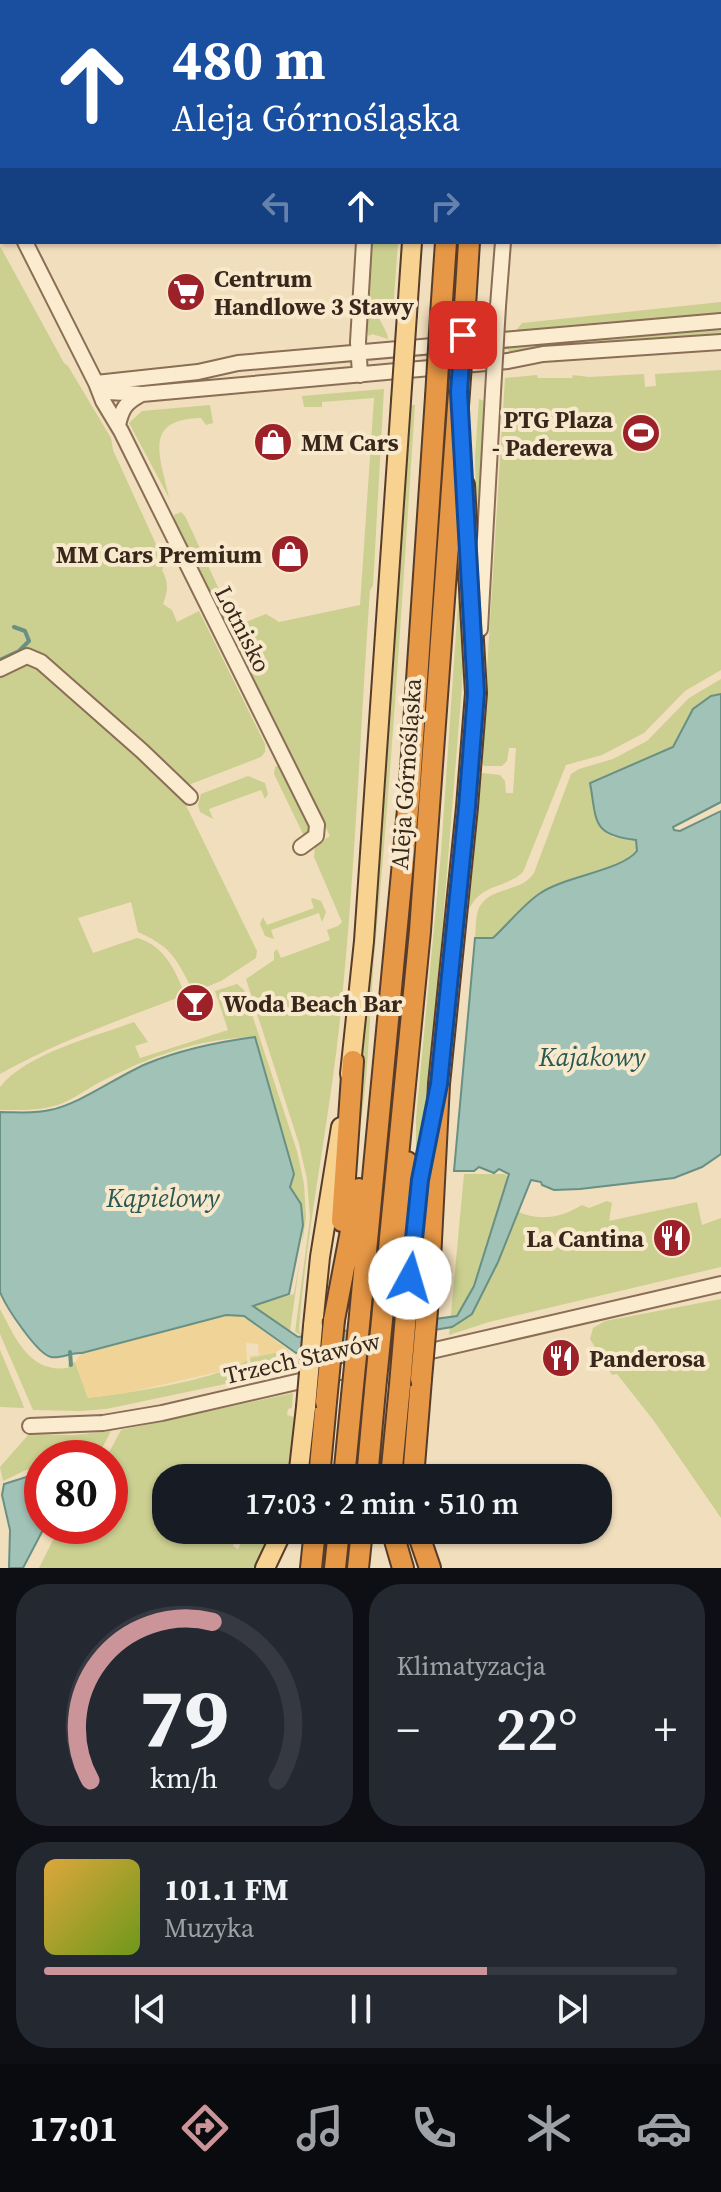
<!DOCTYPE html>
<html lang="pl">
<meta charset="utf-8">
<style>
:root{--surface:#171b24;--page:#242831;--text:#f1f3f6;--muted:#9ea1a6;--line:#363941;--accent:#cb9499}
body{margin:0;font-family:"Source Serif 4",serif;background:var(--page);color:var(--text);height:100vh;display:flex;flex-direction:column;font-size:30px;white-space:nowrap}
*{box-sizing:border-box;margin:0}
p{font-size:26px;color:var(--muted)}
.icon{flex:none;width:44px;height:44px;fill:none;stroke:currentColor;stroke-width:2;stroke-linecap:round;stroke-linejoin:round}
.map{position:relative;height:1568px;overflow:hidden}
.panel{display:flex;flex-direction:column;gap:16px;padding:16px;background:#0d0f14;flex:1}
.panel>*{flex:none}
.hud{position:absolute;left:0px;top:0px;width:722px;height:244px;box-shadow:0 2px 6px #0004;background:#1a4fa0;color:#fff;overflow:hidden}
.speed{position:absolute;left:24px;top:1440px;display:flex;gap:16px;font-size:40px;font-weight:700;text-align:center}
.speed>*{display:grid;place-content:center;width:104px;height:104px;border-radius:50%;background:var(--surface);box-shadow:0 2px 6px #0004;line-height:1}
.speed .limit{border:12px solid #d22;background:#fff;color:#111}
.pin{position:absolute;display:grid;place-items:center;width:68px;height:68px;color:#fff;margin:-34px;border-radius:16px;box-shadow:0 4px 12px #0006}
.me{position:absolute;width:88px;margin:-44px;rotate:6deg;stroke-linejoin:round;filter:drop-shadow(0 0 6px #0008)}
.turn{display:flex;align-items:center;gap:28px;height:168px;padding:0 40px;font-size:36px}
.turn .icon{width:104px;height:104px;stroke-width:2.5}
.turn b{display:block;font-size:56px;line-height:68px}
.lanes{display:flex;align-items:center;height:76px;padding:0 40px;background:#0003;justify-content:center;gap:40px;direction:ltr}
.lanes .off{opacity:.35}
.big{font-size:60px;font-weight:600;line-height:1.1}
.panel .tile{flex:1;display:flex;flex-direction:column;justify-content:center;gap:12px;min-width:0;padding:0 28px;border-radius:32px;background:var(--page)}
.panel .dial{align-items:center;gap:0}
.dial svg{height:208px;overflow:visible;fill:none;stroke:var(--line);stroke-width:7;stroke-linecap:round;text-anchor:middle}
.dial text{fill:var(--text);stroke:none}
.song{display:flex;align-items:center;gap:24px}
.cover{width:96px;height:96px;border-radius:12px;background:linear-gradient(135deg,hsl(40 70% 55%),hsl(80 70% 35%))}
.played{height:8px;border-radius:4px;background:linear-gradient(90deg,var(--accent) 70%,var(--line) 70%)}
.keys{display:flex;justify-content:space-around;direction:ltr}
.heat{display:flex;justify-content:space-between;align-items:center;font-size:44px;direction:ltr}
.panel .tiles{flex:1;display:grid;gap:16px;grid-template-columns:1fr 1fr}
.tile:last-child{grid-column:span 2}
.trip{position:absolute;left:152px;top:1464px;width:460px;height:80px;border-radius:32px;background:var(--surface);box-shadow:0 2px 6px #0004;font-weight:600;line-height:80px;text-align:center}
.menu{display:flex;height:128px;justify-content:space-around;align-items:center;background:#090b0e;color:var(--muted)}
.menu .icon{width:56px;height:56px}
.menu .active{color:var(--accent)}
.menu b{font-size:36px;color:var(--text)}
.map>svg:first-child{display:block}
.green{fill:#cbcf90}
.sand{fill:#efd397}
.water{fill:#a1c2b6;stroke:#689084;stroke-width:2}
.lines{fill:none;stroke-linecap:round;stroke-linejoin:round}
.stream{stroke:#689084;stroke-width:4}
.minor-casing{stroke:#8a6e55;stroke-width:18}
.major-casing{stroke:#573c2a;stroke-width:22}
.highway-casing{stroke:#573c2a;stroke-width:24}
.minor{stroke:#fbecd0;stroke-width:14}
.major{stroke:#f7d291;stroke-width:18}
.highway{stroke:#e79846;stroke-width:20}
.minor-bridge-casing{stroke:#8a6e55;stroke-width:18;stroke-linecap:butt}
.major-bridge-casing{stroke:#573c2a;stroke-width:22;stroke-linecap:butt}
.highway-bridge-casing{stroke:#573c2a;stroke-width:24;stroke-linecap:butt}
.minor-bridge{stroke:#fbecd0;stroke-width:14}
.major-bridge{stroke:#f7d291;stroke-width:18}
.highway-bridge{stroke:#e79846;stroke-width:20}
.route-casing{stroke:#114b97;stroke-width:20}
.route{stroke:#1a73e8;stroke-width:14}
.labels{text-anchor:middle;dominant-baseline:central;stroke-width:8;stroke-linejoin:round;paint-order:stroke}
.poi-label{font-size:24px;font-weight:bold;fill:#38271b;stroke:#f8e9cd;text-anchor:start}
.street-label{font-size:24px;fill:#38271b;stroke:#f8e9cd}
.water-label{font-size:26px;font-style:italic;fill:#295953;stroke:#f8e9cd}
</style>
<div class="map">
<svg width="721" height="1568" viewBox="0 0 721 1568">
<rect width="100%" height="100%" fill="#f1debd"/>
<path class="green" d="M370 242H398L393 312 378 314C380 323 388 332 388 339L372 334 369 336 366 330Z
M0 246 64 363 68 366 111 438 113 450 165 564 162 570C169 583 168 591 163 604L172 610 177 622 199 611 265 744V752L261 757 178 789 257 951 256 958 221 981 194 992C176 960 174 948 138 932L131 902 78 918 93 953 137 938C164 945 176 971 185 995 122 1019 59 1041 0 1074Z
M721 302V314L515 332 522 323Z
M721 327V335L572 344 508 353 509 346Z
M721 370V670L685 691 644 733 602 755 566 765 523 872C505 889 483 882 469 909L476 832 472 831 476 779 483 773 500 775 505 781 506 793H513L516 748H509L507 761 502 766H484L478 759 487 670 505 378 537 375 538 378H572L573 375 589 377 644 374 645 387 656 386 655 374Z
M384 389 373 586 370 590C360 732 355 877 340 1019 329 1125 307 1224 299 1330L301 1335 295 1332 310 1218 307 1179 299 1144 246 979 274 960V952L277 949 281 958 330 940 327 930 338 926 342 922 314 857 315 845 330 836 225 631 175 524 174 515 181 512 185 516 236 626 266 614 279 622 360 605 374 398 322 402V407H304L302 396Z
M479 399 484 401 477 529 475 458Z
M450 402 421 821 373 1305H369L444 403Z
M210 405 213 423 206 425 201 418C141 419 161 459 169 498L129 423 142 411Z
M410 405H415C403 586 392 767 375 948 368 1021 370 1099 351 1170L370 968Z
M461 558 465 628 462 686 436 1007 416 1198V1119L441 853Z
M721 679V694C688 701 691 723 674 745 667 754 645 760 634 766L612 837 636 839 637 851C620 871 564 876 539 894 523 906 508 924 493 938H475C476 928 475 914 480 906 492 886 521 893 534 873L571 774 579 769 613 759 647 741 689 698Z
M279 765 310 824V830L304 836 274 774 275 767Z
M248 776 265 783 268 794 265 799 261 790 209 809 213 819 200 812 198 805 201 794Z
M313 898 321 901 326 912 322 922 319 913 271 930 274 939 265 936 260 924 263 917 267 925 314 908 311 899Z
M237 984 244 990 297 1151 304 1184 306 1217 290 1331 252 1306 294 1294C300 1254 312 1223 290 1187L294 1174 255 1037C199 1038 149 1057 100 1082 83 1091 69 1103 50 1107 34 1111 16 1110 0 1110V1087C27 1053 94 1037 134 1022L148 1042 135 1046 140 1058 228 1030 215 991Z
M464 1174H504L513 1180 504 1204C530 1222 556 1221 582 1205L589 1208 607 1201 612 1203 609 1221 697 1202 702 1225 721 1218V1267L489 1322 449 1335Z
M721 1299V1518L654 1421 617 1374 612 1375 590 1339 593 1328 605 1321Z
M0 1309C16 1339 29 1373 68 1368V1364L75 1362 88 1398C127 1393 215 1381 247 1360L249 1379 106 1409 81 1411 33 1410 0 1334Z
M0 1350 22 1402 24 1408 0 1407Z
M288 1350 290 1367 287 1370 252 1378 250 1358Z
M293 1393 292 1408 288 1409 287 1415 294 1417 289 1478H270L273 1469 268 1467 262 1478H166V1530H240L233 1546 238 1549 246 1534 252 1532 261 1534 266 1545 255 1568H39L60 1526H110V1458H106L121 1430Z
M111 1431 99 1454 88 1458H42V1467L26 1470 3 1481 0 1467 29 1434 73 1435Z"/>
<path class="sand" d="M226 1315 243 1316 288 1350 250 1358V1356L259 1355 258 1344 246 1343 247 1360 235 1368 126 1393 88 1398 75 1362 82 1353Z"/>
<path class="water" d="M721 694V802L673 827 674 830 680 831 721 811V1154L702 1167 674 1178 580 1189 554 1190 542 1185 541 1182 531 1180 498 1262 472 1314 452 1327 296 1353 244 1316 226 1315 82 1353C71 1352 61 1359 51 1357 37 1354 6 1307 0 1292V1112C17 1112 34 1114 50 1110 80 1104 116 1077 146 1064 182 1049 217 1042 255 1037L294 1174 290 1187 301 1204 303 1225 289 1294 253 1306 298 1337 457 1316 474 1286 509 1174 499 1169 494 1173 479 1167 474 1171H454L475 938H493C508 924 523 905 539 894 564 876 621 871 637 851L636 840C591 835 597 821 590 783L673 747 693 709 711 696Z
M42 1472V1526H45L23 1568H9L10 1530 2 1495 4 1484Z"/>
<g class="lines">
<path class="stream" d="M0 660 19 651 29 641 25 631 14 627
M70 1352 71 1365"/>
<defs>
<path id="minor" d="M379 2V0
M555 2 556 0
M720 59H721
M0 191 2 195
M25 242 96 383 103 401 121 431 317 825 316 836 301 847
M498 306 503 242
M360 375 358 342 364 242
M96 383 198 372 238 363 721 321
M97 383 108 392 142 394 508 361 543 354 721 342
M118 425C122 408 126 402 142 394
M480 629 493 392
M0 669 27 656 41 662 142 751 190 797
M30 1426 103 1423 162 1413 721 1284"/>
<path id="major" d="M407 314 412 242
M350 1074 364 941 401 401
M313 1326 320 1257 341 1127
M298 1478 306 1407
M265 1568 283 1530"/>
<path id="highway" d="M434 2V0
M462 2V0
M485 2V0
M465 306 469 242
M441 315 446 242
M342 1221 353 1061
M428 1299 439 1084 467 807 476 693 464 485
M407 1303V1162
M383 1310 420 931 459 392
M360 1315 409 799 436 397
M334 1320 359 1189
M319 1478 326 1402
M344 1478 352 1396
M367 1478 375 1390
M391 1478 400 1385
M413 1478 421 1379
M392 1530 403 1568
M417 1530 430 1568
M311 1568 315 1530
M335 1568 339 1530
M358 1568 362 1530"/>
</defs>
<use href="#minor" class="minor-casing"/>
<use href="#major" class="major-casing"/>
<use href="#highway" class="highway-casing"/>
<use href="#minor" class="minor"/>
<use href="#major" class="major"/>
<use href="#highway" class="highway"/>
<defs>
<path id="minor-bridge" d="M493 392 498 306"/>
<path id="major-bridge" d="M401 401 407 314
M306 1407 313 1326"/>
<path id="highway-bridge" d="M459 392 465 306
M436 397 441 315
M421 1379 428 1299
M400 1385 407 1303
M375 1390 383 1310
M352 1396 360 1315
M326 1402 334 1320"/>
</defs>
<use href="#minor-bridge" class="minor-bridge-casing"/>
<use href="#major-bridge" class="major-bridge-casing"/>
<use href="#highway-bridge" class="highway-bridge-casing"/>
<use href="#minor-bridge" class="minor-bridge"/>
<use href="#major-bridge" class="major-bridge"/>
<use href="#highway-bridge" class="highway-bridge"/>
</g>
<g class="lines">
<defs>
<path id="route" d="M410 1278 420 1180 439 1084 467 807 476 693 459 392 463 335"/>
</defs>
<use href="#route" class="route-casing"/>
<use href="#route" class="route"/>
</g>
<defs>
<symbol id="supermarket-disc" viewBox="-11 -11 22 22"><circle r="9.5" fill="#9d2128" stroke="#f8e9cd"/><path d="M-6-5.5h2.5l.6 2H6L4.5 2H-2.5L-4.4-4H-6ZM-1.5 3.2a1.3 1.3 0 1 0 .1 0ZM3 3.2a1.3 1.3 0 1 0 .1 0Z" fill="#fff"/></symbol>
<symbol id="stadium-disc" viewBox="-11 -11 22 22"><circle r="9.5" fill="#9d2128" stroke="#f8e9cd"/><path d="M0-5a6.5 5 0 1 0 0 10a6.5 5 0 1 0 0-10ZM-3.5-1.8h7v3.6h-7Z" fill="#fff"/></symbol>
<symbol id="shop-disc" viewBox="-11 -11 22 22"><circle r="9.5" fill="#9d2128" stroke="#f8e9cd"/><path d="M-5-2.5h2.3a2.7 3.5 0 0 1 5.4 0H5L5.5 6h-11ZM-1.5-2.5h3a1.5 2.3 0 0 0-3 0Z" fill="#fff"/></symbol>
<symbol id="bar-disc" viewBox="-11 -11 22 22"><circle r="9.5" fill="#9d2128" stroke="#f8e9cd"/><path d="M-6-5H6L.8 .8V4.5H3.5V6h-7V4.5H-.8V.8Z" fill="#fff"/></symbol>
<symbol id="restaurant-disc" viewBox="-11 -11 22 22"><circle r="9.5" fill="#9d2128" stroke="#f8e9cd"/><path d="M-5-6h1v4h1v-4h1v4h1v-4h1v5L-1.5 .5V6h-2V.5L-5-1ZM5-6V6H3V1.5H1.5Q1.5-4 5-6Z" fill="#fff"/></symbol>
</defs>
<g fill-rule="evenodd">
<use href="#supermarket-disc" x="164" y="270" width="44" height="44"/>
<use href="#stadium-disc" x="619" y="411" width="44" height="44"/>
<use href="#shop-disc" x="251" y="420" width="44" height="44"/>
<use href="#shop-disc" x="268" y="532" width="44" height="44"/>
<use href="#bar-disc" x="173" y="981" width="44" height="44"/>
<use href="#restaurant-disc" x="650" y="1216" width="44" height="44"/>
<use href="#restaurant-disc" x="539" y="1336" width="44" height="44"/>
</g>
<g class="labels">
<g class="poi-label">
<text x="214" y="278">Centrum<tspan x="214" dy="28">Handlowe 3 Stawy</tspan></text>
<text x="613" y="419" text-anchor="end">PTG Plaza<tspan x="613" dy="28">- Paderewa</tspan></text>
<text x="301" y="442">MM Cars</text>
<text x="262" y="554" text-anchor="end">MM Cars Premium</text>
<text x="223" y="1003">Woda Beach Bar</text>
<text x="644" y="1238" text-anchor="end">La Cantina</text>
<text x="589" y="1358">Panderosa</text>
</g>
<g class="street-label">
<text transform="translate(243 629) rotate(63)">Lotnisko</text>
<text transform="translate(406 774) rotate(-86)">Aleja Górnośląska</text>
<text transform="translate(302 1358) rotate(-13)">Trzech Stawów</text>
</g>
<g class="water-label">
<text x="592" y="1057">Kajakowy</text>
<text x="163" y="1198">Kąpielowy</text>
</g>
</g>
</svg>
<div class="speed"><div class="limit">80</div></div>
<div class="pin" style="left:463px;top:335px;background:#d93025"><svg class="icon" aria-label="arrive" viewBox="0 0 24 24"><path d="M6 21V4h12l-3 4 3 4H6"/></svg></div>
<svg class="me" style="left:410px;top:1278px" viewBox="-20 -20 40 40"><circle r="19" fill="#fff"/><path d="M0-13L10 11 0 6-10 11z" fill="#1a73e8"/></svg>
<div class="trip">17:03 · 2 min · 510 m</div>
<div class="hud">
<div class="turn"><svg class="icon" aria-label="ahead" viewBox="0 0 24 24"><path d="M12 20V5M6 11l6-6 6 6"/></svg><div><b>480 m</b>Aleja Górnośląska</div></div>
<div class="lanes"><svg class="icon off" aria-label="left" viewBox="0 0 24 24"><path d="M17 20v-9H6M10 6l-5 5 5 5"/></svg><svg class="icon" aria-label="ahead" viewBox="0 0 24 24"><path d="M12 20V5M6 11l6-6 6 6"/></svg><svg class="icon off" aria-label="right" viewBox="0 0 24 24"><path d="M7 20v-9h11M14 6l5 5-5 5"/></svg></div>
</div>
</div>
<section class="panel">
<div class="tiles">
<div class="tile dial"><svg viewBox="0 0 100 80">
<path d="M14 69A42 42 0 1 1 86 69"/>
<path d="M14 69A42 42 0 0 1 61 8" stroke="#cb9499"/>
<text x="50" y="56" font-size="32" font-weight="700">79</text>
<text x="50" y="72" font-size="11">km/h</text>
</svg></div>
<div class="tile"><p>Klimatyzacja</p>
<div class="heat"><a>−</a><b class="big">22°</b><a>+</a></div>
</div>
<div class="tile">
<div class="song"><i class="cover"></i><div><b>101.1 FM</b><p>Muzyka</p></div></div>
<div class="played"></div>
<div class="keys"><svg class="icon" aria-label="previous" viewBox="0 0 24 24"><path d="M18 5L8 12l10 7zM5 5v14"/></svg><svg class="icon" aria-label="pause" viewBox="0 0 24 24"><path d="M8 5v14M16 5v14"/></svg><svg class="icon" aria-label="next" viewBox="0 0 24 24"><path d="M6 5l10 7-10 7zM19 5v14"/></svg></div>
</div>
</div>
</section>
<nav class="menu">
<b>17:01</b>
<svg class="icon active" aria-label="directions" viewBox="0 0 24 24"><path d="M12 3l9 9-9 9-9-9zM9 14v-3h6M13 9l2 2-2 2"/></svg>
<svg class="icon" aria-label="music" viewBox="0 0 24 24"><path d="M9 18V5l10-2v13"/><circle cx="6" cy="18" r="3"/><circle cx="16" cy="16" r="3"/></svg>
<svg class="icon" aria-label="phone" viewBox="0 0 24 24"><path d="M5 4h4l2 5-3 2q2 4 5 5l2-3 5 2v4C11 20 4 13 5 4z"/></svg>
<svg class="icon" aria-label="climate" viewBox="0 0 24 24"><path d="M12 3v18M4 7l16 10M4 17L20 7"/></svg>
<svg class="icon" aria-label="car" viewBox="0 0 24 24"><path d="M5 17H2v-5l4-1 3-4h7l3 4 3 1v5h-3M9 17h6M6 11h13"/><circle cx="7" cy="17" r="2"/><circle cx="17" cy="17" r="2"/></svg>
</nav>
